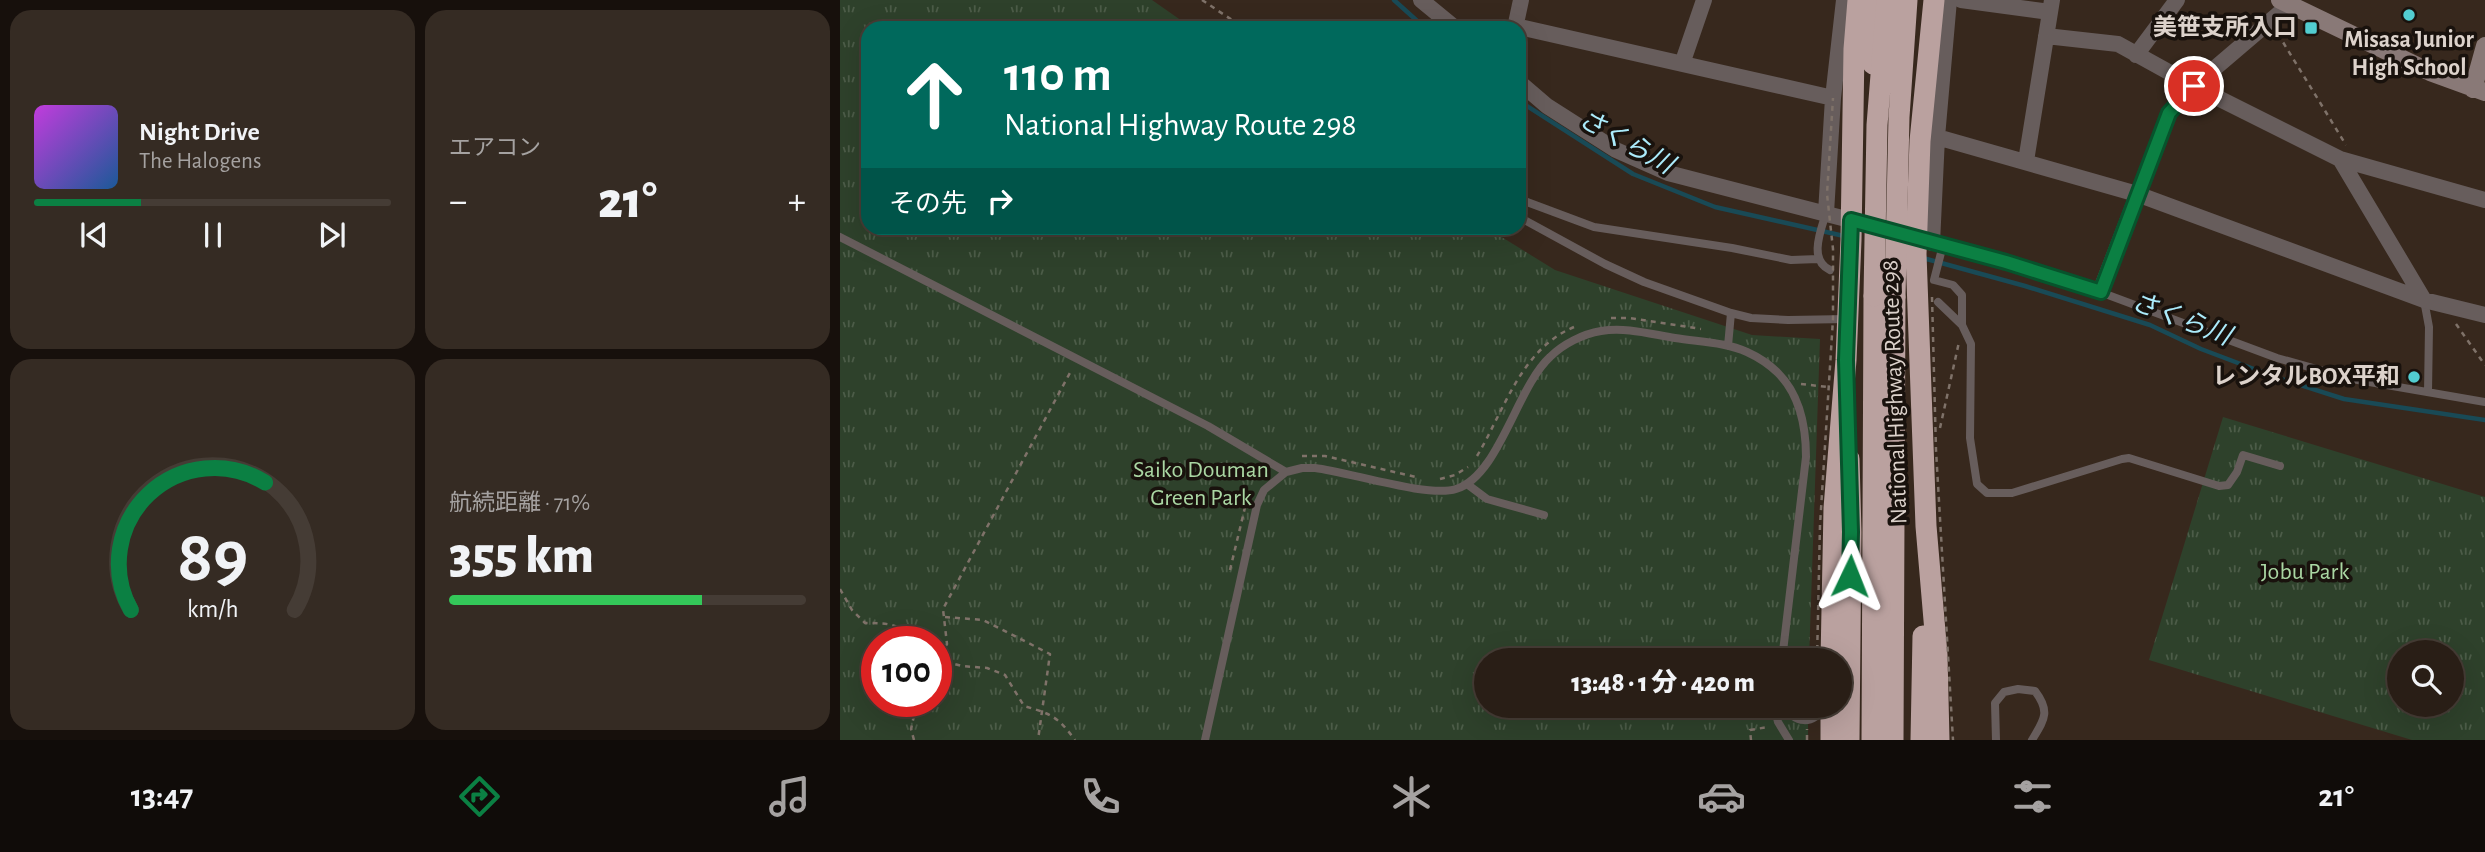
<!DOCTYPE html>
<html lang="ja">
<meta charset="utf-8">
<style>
:root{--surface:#291e16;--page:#352b23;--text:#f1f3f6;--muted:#a5a2a1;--line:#453c35;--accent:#0b8043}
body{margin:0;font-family:"Alegreya Sans","Noto Sans JP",sans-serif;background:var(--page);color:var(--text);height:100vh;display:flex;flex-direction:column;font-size:26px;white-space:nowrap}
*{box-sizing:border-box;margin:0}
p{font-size:23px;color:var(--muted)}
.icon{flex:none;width:38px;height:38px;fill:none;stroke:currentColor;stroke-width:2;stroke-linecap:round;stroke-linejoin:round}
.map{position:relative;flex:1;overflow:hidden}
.panel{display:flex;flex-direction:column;gap:10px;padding:10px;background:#17100c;width:840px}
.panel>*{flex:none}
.guide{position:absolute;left:21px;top:21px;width:665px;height:214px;border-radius:21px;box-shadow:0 7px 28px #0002,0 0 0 2px var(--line);background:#00695c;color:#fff;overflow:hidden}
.buttons{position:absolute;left:1547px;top:640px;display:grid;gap:14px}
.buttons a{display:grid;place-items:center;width:77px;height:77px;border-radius:50%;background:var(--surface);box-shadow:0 7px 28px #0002,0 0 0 2px var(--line);font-size:35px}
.speed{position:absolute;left:21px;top:626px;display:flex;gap:14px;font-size:35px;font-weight:700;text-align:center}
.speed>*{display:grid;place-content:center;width:91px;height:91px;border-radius:50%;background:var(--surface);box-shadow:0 7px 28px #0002,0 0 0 2px var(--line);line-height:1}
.speed .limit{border:10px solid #d22;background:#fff;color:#111}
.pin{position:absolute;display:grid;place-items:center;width:60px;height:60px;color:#fff;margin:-30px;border:4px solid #fff;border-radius:50%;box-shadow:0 2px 7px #0007}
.me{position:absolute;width:77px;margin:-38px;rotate:2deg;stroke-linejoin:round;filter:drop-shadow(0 0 5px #0008)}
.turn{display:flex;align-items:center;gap:24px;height:147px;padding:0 28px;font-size:32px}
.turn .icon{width:91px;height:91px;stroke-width:2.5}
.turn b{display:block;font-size:49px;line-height:60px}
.then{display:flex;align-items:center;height:66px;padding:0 28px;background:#0003;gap:14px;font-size:26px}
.big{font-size:52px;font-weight:800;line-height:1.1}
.panel .tile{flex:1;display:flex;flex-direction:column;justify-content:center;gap:10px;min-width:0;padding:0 24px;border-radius:21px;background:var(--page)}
.panel .dial{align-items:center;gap:0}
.dial svg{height:182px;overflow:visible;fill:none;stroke:var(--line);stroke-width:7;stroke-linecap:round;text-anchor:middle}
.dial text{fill:var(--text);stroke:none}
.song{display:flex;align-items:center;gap:21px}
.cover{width:84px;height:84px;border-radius:10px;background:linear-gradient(135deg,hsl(290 70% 55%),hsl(210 70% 35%))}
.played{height:7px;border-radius:4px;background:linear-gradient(90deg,var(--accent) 30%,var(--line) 30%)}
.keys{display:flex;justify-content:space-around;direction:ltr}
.heat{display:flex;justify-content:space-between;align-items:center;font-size:38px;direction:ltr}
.charge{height:10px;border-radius:5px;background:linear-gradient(90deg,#34c759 71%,var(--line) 0)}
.panel .tiles{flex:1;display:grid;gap:10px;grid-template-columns:repeat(2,1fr)}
.trip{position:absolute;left:634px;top:648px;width:378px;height:70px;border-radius:35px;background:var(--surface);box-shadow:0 7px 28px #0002,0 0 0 2px var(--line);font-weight:800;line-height:70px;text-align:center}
.dock{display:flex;height:112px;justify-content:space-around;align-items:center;background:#100c09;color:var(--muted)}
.dock .icon{width:49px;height:49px}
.dock .selected{color:var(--accent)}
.dock b{font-size:32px;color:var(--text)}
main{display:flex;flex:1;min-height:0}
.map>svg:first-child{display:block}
.park{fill:url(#park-tufts);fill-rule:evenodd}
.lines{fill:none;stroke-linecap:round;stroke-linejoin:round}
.stream{stroke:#194a56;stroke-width:4.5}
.path{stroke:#7f7269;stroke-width:2.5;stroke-dasharray:5 5;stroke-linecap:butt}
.lane{stroke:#675d5c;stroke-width:8}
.street{stroke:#675d5c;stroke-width:16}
.secondary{stroke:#897977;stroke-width:18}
.highway{stroke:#baa19f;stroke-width:21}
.path-bridge{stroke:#7f7269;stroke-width:2.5;stroke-dasharray:5 5;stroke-linecap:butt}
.highway-bridge{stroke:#baa19f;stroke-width:21}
.route-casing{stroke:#07532c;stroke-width:18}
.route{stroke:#0b8043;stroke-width:12}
.poi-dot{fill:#52cdd0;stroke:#19120d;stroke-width:2.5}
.labels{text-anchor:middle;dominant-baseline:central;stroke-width:7;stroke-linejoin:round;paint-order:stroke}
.poi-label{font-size:24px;font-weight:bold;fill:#dcd2cb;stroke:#19120d;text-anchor:end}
.street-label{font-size:24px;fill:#dcd2cb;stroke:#19120d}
.park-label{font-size:24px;fill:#aad7a3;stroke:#19120d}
.water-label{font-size:26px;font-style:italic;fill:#abebfb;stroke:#19120d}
</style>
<main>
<section class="panel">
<div class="tiles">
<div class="tile">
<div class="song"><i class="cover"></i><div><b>Night Drive</b><p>The Halogens</p></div></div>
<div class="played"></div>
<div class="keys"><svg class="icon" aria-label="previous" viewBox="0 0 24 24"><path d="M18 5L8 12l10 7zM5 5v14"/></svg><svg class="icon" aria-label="pause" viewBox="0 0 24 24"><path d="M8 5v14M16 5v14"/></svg><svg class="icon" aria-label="next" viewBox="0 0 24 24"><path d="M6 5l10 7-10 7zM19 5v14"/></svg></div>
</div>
<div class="tile"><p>エアコン</p>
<div class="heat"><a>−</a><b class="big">21°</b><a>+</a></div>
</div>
<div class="tile dial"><svg viewBox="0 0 100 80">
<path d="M14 69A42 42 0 1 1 86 69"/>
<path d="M14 69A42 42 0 0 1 73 13" stroke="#0b8043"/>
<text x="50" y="56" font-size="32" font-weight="700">89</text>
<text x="50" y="72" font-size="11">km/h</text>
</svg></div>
<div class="tile"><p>航続距離 · 71%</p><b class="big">355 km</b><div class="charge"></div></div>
</div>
</section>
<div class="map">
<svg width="1645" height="740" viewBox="0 0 1645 740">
<defs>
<pattern id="park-tufts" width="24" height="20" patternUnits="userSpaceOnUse" patternTransform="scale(1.75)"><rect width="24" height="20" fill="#2e412b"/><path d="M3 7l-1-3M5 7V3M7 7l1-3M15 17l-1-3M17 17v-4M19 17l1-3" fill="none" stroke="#4c5c48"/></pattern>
</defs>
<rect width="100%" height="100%" fill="#37281d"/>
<path class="park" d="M0 0H312L352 28H28V228H647L715 270 912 335 980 339 969 660H646V705H968V740H0ZM37 642H96V702H37Z
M1383 417 1645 497V740H1572L1309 660ZM1559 653H1612V705H1559Z"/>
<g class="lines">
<path class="stream" d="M554 0 585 28
M679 101 793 174 875 207 1004 236
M1083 258 1185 286 1310 325 1361 349 1435 377 1504 399 1645 420"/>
<path class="path" d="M362 0 404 28
M1438 34 1506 145
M771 318H790L861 329
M1616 324 1645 365
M961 384 988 387
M1100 428 1119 342
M462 456H485L576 477
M637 456C664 411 681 349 734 327
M600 479 615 475 628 467
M390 570 407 499
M0 589 12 610 25 623C51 623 59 624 78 642
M105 617 143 620 210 654 198 740
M96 659 122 666 147 668 165 675 184 706C212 714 218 717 235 740
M96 663 107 644 103 609 232 369
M961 708 969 705
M74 740 71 729 77 702
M911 740 910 730 928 727
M967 740V729"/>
<path class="lane" d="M679 199 754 227 892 248 951 260 978 259
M986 213C981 230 968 260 990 270
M679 217 765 264 804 282 891 313 911 318 948 320 1007 319
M0 237 368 426 446 472 424 490 417 505 365 740
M1098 244 1166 262 1260 292 1437 358 1512 379 1645 402
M1103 245 1094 280 1113 285 1122 295V325L1131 344 1130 438 1137 484 1147 493H1172L1282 459 1289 458 1379 486 1388 485 1397 472 1403 455 1440 466
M1584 300 1589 327 1588 392
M1098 302 1122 325
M888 346 891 313
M446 472 462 468H475C509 472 588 498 616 489 659 476 677 387 710 357 723 344 743 334 761 331 786 327 810 334 835 338 859 342 885 342 907 352 918 357 930 365 938 373 960 395 966 427 966 457L942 660
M627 484 647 499 704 515
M934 705 938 722 949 740
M945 705C952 724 976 726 983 706
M1156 740 1155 703 1164 692 1178 689 1195 691C1211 712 1204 720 1192 740"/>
<path class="street" d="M581 0 615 28
M1121 0 1210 12
M675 26 993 98
M675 28 681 0
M1206 36 1278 44 1354 86 1500 159 1645 200
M1296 55 1337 0
M842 64 864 0
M679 82 707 106 776 150 828 173 1045 229
M1097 137 1297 194 1584 300 1645 315
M1500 159 1584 300
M1186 161 1212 0
M986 213 993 98 1004 0
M1067 235 1092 243 1097 137 1109 0
M1260 292 1329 113 1354 86 1449 5"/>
<path class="secondary" d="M1440 0 1590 72 1645 92
M1633 89 1645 46"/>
<path class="highway" d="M1094 0 1080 141 1076 254 1086 526 1097 655 1099 740
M1033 64 1034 0
M1009 459 1011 532 1009 740
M991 660 994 508 1006 360 1011 240 1014 49 1018 0
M991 705V740
M1032 740 1034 296
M1053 740 1055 297
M1081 740 1083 636"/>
<path class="path-bridge" d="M1092 297 1096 450 1113 740
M977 660 980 525 993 319V249L987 194 993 98"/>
<path class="highway-bridge" d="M1034 296 1037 125 1047 0
M1055 297 1059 117 1067 0"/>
</g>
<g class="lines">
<defs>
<path id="route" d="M1010 576 1011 532 1006 360 1011 220 1166 262 1261 292 1329 113 1354 86"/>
</defs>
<use href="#route" class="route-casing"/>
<use href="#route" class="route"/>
</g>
<g class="poi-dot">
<circle cx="1569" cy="15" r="7"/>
<rect x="1464" y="21" width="14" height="14" rx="3.5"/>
<circle cx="1574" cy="377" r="7"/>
</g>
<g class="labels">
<g class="poi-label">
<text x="1457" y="28">美笹支所入口</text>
<text x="1569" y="40" text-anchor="middle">Misasa Junior<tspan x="1569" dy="28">High School</tspan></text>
<text x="1560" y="377">レンタルBOX平和</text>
</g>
<g class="street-label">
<text transform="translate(1055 392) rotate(-92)">National Highway Route 298</text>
</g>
<g class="park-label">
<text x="361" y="470">Saiko Douman<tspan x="361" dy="28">Green Park</tspan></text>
<text x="1465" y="572">Jobu Park</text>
</g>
<g class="water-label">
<text transform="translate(786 142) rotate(29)">さくら川</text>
<text transform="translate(1341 319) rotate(21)">さくら川</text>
</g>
</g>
</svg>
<div class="buttons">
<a><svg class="icon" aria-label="search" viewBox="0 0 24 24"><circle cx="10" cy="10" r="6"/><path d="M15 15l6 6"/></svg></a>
</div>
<div class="speed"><div class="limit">100</div></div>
<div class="pin" style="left:1354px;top:86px;background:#d93025"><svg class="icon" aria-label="arrive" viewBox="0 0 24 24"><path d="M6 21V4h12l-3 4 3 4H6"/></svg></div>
<svg class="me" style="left:1010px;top:576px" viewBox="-20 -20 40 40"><path d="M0-17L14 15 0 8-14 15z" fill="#0b8043" stroke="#fff" stroke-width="4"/></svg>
<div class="trip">13:48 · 1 分 · 420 m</div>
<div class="guide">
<div class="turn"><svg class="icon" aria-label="ahead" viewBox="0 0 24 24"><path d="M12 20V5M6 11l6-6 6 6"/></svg><div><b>110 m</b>National Highway Route 298</div></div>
<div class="then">その先<svg class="icon" aria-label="right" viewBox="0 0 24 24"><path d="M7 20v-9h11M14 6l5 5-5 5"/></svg></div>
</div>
</div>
</main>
<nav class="dock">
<b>13:47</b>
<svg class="icon selected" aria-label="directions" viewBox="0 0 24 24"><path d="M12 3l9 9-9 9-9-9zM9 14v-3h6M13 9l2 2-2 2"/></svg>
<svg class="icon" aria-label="music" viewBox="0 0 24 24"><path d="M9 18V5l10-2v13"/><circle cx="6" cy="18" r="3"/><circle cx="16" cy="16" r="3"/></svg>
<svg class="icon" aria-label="phone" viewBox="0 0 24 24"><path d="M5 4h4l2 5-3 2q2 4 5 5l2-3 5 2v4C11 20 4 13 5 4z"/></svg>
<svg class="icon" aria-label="climate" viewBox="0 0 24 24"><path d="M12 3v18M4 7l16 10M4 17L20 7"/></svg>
<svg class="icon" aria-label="car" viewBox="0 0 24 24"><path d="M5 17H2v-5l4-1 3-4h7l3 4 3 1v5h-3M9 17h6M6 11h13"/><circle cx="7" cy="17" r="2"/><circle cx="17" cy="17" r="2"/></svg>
<svg class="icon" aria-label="filters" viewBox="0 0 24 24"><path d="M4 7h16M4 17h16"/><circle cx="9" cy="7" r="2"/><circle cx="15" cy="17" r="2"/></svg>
<b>21°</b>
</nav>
